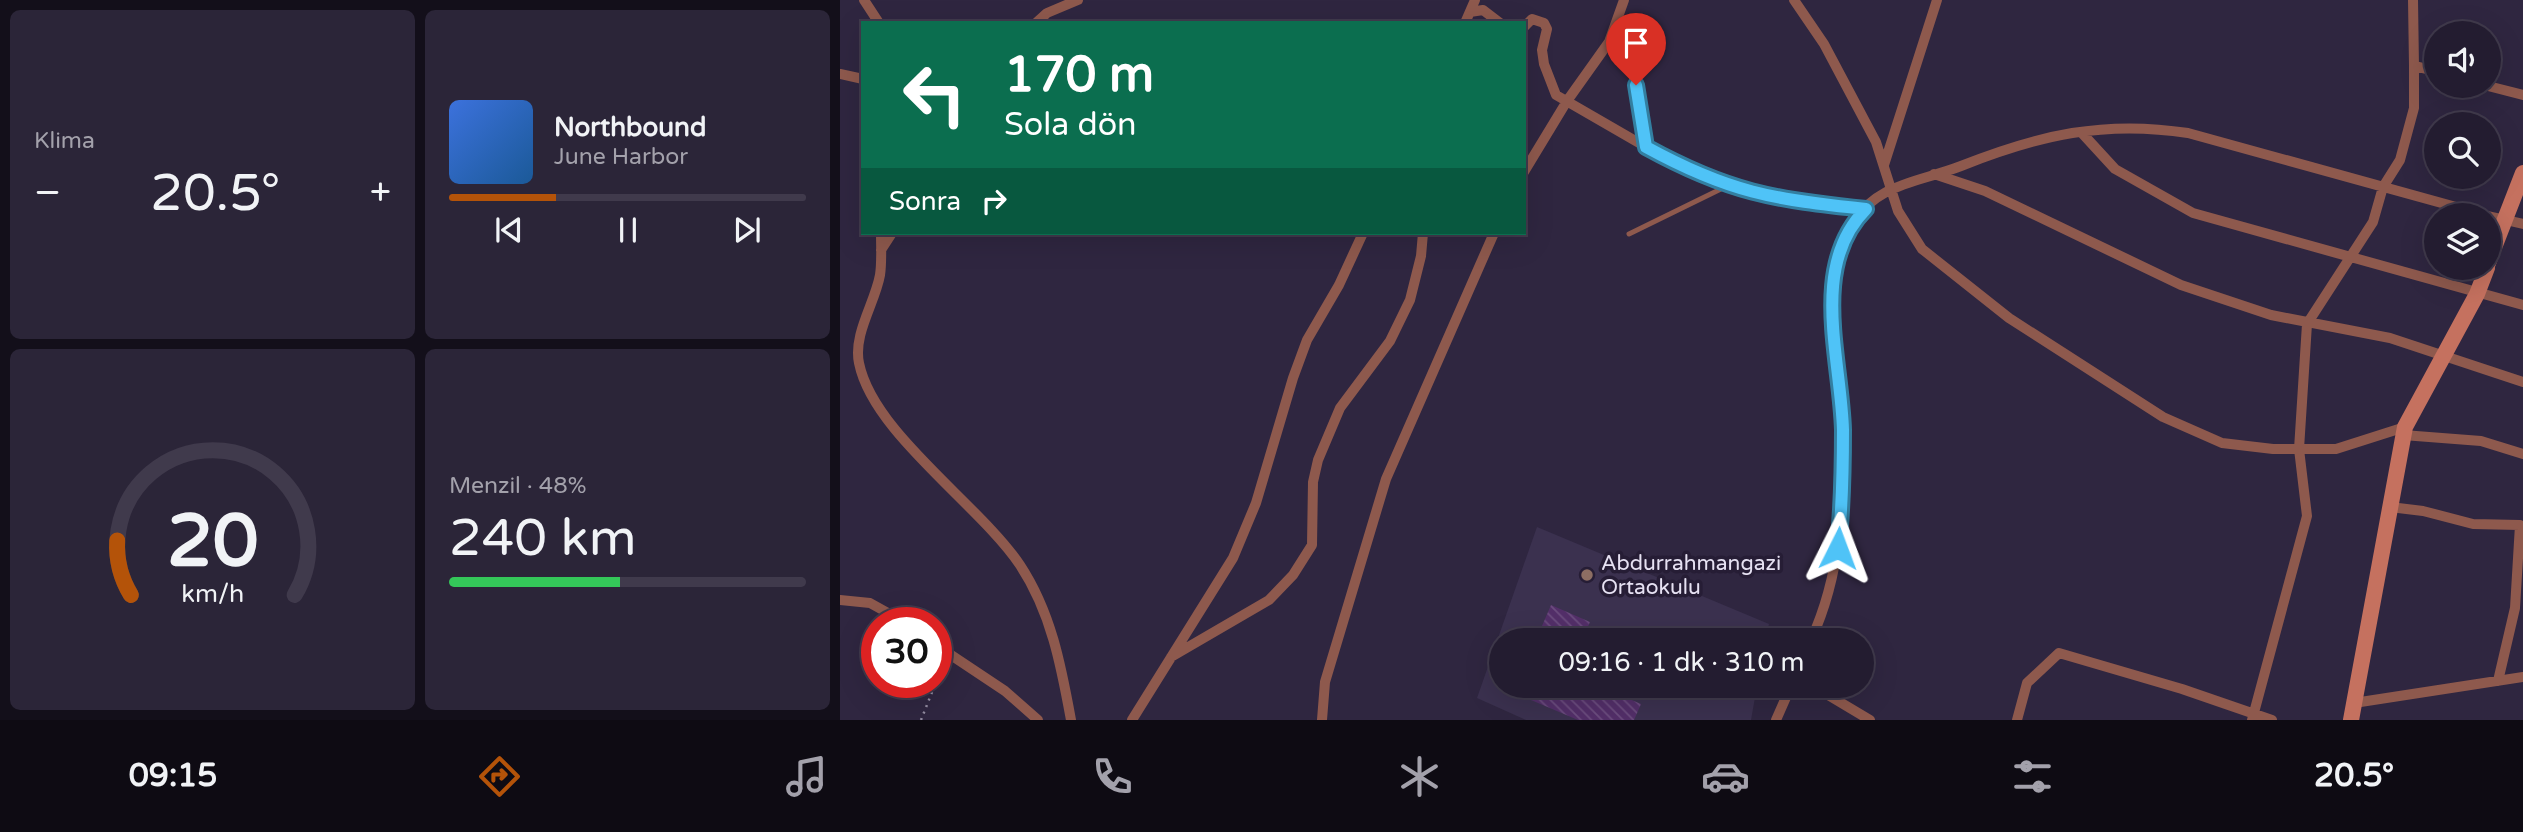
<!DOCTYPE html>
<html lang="tr">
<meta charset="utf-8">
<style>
:root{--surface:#231c30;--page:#2b2538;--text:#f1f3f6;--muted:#a3a1ab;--line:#403a4c;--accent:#b45309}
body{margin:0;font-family:"Varela Round",sans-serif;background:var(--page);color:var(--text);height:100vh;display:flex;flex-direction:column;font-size:26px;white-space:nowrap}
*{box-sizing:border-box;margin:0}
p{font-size:23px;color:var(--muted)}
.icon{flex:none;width:38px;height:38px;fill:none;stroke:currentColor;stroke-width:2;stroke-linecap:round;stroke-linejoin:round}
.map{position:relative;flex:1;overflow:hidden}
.details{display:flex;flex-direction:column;gap:10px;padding:10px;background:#130f1a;width:840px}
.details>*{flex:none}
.guide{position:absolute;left:21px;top:21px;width:665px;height:214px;border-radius:0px;box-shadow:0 7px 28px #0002,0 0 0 2px var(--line);background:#0b6e4f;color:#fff;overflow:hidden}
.controls{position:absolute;left:1584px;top:21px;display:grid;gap:14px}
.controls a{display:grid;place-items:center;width:77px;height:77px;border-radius:50%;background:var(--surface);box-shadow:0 7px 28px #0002,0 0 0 2px var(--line);font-size:35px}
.speed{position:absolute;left:21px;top:607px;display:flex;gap:14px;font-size:35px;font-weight:700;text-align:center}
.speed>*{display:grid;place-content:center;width:91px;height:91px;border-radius:50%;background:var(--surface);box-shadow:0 7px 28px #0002,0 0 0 2px var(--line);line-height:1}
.speed .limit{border:10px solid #d22;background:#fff;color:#111}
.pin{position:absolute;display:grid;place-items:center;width:60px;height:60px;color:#fff;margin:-72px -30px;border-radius:50% 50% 50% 0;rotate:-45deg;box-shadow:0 0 7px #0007}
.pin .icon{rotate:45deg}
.me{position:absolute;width:77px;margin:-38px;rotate:3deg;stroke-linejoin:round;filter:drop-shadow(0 0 5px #0008)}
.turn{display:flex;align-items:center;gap:24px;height:147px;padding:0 28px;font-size:32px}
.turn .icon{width:91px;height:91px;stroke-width:2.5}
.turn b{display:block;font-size:49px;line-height:60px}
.then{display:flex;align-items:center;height:66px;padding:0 28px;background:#0003;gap:14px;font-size:26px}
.big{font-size:52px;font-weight:600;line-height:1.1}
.details .card{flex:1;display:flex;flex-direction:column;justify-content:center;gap:10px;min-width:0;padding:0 24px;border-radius:10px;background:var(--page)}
.details .dial{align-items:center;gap:0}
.dial svg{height:182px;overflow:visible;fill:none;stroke:var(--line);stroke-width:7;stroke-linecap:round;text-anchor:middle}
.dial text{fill:var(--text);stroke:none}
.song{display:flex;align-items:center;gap:21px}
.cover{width:84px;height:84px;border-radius:10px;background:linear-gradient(135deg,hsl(220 70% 55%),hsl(210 70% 35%))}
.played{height:7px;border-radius:4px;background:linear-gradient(90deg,var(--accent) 30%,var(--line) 30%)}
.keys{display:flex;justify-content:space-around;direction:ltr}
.heat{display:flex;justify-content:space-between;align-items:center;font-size:38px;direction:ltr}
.charge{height:10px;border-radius:5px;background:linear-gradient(90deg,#34c759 48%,var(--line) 0)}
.details .tiles{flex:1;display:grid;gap:10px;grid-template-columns:repeat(2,1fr)}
.trip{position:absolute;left:649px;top:628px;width:385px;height:70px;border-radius:35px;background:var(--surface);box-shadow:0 7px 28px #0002,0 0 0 2px var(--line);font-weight:600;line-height:70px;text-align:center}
.tab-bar{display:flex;height:112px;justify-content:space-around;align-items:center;background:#0e0b13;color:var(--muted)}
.tab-bar .icon{width:49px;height:49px}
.tab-bar .selected{color:var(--accent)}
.tab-bar b{font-size:32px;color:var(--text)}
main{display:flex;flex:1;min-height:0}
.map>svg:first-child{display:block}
.built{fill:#3b314f}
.building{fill:url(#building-back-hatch)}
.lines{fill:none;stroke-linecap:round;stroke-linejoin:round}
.path{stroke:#938ca1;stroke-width:2.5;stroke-dasharray:2 5;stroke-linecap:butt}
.lane{stroke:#8e594d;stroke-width:5}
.street{stroke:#8e594d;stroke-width:10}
.secondary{stroke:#c5715f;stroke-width:16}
.route-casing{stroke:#337fa1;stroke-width:18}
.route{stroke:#4fc3f7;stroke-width:12}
.education-dot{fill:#8d6e63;stroke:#261d35;stroke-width:2.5}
.labels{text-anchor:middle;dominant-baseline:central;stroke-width:7;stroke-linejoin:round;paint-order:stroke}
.poi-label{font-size:21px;fill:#e6e1f2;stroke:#261d35;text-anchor:start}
</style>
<main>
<section class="details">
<div class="tiles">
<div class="card"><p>Klima</p>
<div class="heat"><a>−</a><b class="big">20.5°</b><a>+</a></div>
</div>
<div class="card">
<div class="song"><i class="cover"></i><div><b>Northbound</b><p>June Harbor</p></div></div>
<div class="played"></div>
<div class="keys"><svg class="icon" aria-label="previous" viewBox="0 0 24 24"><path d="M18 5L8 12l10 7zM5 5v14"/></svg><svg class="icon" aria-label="pause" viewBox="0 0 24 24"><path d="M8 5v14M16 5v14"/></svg><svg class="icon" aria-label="next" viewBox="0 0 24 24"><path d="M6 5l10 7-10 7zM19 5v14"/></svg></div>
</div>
<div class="card dial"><svg viewBox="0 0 100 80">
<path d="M14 69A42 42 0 1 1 86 69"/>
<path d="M14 69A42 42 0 0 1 8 45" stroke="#b45309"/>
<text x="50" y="56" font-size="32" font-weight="700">20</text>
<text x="50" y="72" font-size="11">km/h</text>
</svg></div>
<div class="card"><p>Menzil · 48%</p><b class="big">240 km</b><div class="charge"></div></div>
</div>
</section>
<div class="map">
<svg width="1683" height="720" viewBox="0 0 1683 720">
<defs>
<pattern id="building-back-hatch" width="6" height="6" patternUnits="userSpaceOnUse" patternTransform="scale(1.75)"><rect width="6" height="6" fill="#532f69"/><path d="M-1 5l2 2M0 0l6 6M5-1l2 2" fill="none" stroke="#6c4d7f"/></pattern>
</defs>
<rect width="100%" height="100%" fill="#2f2640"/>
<path class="built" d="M697 527 929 624 925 640H662V686H917L911 720H686L637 698Z"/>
<path class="building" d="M711 605 750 622 742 640H696Z
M658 686H759L801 704 794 720H738Z"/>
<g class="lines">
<path class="path" d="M96 682 104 663
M81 720 96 682"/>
<path class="lane" d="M789 234 887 186"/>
<path class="street" d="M24 0 39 23
M954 0 984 44 1036 142 1058 211 1082 249 1169 318 1323 417 1382 443 1433 449H1496L1565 427
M1573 0 1574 66 1596 71
M630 12 643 10 660 23
M777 21 796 84 806 147
M196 23 207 13 238 0
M625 23 635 0
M684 27 692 19 704 23 707 29 702 50 704 64 716 95 806 147 854 173 897 189 950 201 1026 209
M0 74 23 79
M1648 86 1683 95
M1241 132 1275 169 1353 213 1683 305
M1044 165 1097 0
M684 172 727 101 769 42 784 0
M1094 174 1145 191 1341 285 1431 315 1550 338 1683 382
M1648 216 1683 224
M41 233C41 247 42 262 40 275 35 303 13 334 19 363 33 433 139 504 180 565 211 612 221 665 231 720
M41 250 52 233
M1563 435 1641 441 1683 454
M1550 507 1583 511 1633 524 1680 525 1675 608 1658 681
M0 600 30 603 66 623
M971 640C1002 572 1003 507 1003 433 1002 371 974 277 1011 224 1040 182 1077 183 1121 166 1199 135 1264 120 1348 133L1645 215
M96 645 165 691 198 720
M331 657 429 600 453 575 472 545 473 482 478 460 500 408 550 341 570 300 581 256 583 233
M973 686 1030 720
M1514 703 1683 677
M292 720 393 558 416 503 453 378 467 340 499 285 523 233
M482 720 485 682 546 479 654 233
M936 720 951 686
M1177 720 1187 683 1219 653 1342 689 1432 720
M1412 720 1467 516 1459 449 1467 324 1533 222 1543 187 1560 160 1574 108V66"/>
<path class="secondary" d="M1648 263 1683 173
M1511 720 1565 427 1637 294 1647 268"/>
</g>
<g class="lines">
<defs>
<path id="route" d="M796 85 806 147C888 192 934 200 1026 209 969 266 1001 358 1003 430 1003 469 1002 510 998 548"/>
</defs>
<use href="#route" class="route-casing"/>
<use href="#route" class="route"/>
</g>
<circle class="education-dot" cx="747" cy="575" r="7"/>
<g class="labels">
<g class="poi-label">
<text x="761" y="563">Abdurrahmangazi<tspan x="761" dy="24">Ortaokulu</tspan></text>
</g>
</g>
</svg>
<div class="controls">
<a><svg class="icon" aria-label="sound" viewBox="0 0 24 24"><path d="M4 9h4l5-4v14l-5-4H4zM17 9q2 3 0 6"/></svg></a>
<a><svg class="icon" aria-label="search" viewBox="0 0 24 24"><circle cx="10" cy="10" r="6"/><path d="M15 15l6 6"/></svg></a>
<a><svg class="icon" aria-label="layers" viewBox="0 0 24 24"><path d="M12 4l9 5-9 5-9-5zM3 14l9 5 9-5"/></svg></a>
</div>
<div class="speed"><div class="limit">30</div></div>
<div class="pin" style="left:796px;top:85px;background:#d93025"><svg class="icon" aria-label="arrive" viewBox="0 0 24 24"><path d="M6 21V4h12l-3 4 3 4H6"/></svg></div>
<svg class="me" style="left:998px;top:548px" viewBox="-20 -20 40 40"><path d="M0-17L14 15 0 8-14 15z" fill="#4fc3f7" stroke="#fff" stroke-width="4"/></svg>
<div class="trip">09:16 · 1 dk · 310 m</div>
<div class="guide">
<div class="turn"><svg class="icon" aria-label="left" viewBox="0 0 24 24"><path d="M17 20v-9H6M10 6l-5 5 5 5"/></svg><div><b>170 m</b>Sola dön</div></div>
<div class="then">Sonra<svg class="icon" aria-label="right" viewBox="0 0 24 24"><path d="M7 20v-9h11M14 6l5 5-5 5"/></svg></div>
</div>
</div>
</main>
<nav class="tab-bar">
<b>09:15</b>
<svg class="icon selected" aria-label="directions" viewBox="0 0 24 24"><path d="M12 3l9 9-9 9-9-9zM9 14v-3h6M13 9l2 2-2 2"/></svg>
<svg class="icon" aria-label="music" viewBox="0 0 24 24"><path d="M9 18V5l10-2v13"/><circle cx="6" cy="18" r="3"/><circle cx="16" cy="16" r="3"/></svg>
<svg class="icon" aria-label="phone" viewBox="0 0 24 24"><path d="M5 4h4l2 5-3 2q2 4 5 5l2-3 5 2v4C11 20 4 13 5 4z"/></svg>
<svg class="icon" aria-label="climate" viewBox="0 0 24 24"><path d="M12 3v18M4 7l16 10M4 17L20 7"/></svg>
<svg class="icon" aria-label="car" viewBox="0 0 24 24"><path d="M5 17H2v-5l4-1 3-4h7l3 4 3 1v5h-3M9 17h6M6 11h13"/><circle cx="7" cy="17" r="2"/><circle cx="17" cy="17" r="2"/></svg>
<svg class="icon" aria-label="filters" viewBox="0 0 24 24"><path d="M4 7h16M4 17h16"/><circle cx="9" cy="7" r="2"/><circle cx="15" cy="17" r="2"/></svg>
<b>20.5°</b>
</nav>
